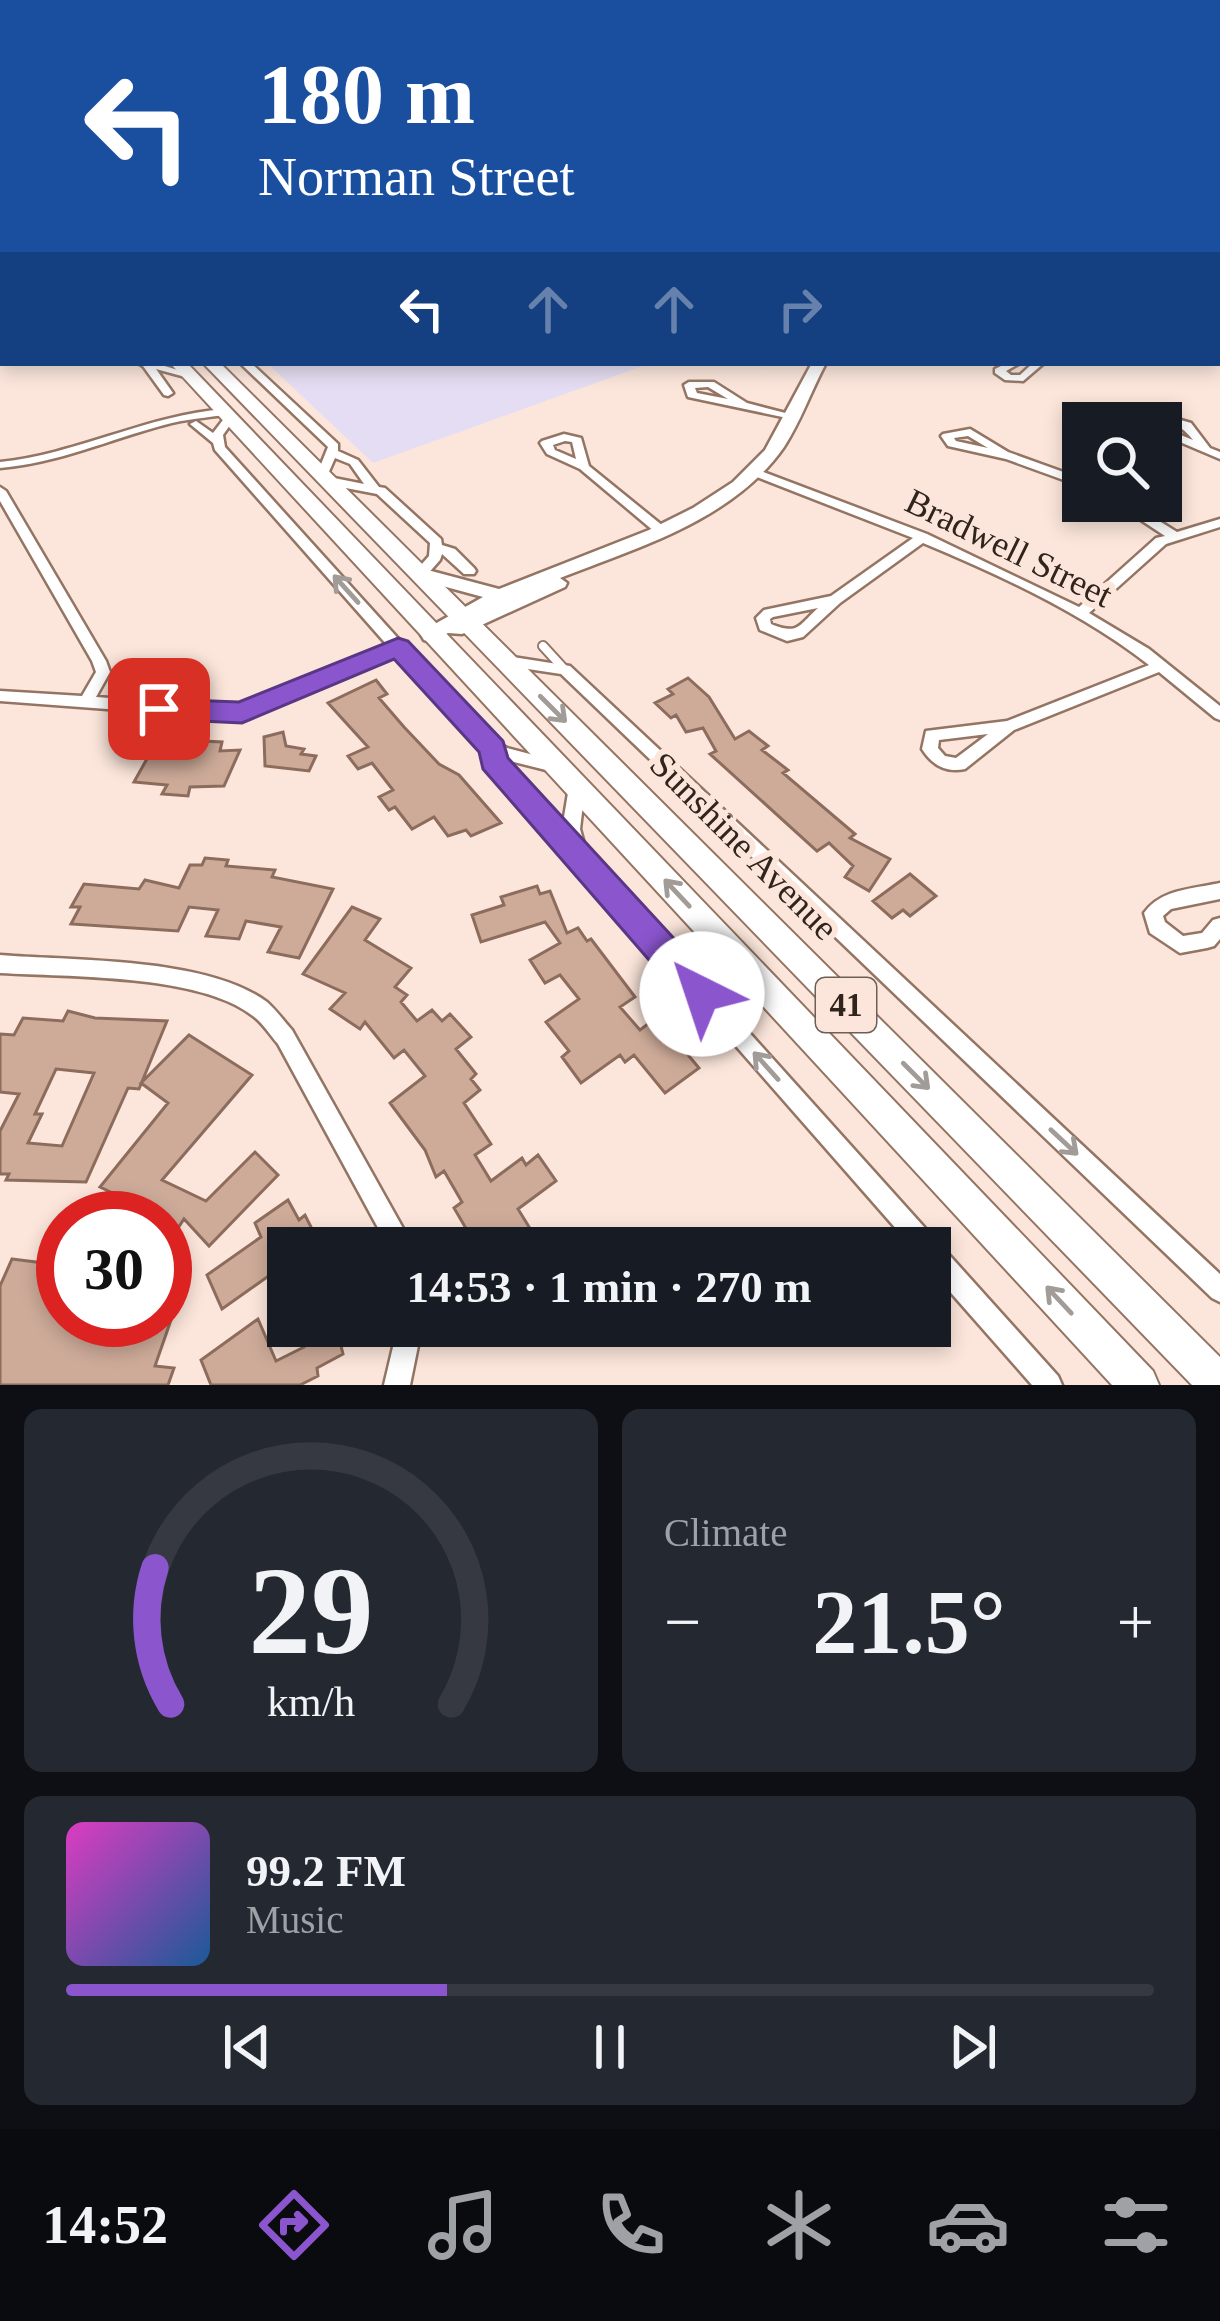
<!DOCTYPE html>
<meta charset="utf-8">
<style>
:root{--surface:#171b24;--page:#242831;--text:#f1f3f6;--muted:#9ea1a6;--line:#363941;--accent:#8a55cd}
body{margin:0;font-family:"Times New Roman",serif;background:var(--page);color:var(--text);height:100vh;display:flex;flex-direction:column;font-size:45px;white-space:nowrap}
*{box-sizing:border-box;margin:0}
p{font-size:39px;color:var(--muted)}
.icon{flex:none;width:66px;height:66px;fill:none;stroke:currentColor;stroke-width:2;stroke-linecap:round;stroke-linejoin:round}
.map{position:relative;height:1385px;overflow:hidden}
.drawer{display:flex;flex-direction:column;gap:24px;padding:24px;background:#0d0f14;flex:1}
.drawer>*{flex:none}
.guide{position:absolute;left:0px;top:0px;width:1221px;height:366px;box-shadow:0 6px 18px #0003;background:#1a4fa0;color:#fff;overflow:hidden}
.buttons{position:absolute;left:1062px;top:402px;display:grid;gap:24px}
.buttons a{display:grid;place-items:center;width:120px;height:120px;border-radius:0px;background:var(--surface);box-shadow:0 6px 18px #0003;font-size:60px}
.speed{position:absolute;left:36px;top:1191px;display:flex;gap:24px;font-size:60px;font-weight:700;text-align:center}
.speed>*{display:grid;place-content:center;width:156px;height:156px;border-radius:50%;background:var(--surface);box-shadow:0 6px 18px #0003;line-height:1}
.speed .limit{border:18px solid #d22;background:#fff;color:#111}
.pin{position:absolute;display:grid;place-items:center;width:102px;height:102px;color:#fff;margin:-51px;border-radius:24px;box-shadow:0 6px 18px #0006}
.me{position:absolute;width:132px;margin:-66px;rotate:319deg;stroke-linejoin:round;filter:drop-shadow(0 0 9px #0008)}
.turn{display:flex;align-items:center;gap:42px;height:252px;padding:0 60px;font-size:54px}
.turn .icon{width:156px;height:156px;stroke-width:2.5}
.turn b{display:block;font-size:84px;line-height:102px}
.lanes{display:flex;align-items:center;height:114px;padding:0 60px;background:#0003;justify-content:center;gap:60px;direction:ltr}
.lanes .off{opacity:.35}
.big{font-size:90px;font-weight:700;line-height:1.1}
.drawer .tile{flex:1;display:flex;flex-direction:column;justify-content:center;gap:18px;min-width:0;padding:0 42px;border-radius:18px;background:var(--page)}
.drawer .dial{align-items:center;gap:0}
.dial svg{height:312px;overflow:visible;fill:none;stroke:var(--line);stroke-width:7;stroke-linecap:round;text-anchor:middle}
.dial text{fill:var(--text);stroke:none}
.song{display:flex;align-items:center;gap:36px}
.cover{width:144px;height:144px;border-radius:18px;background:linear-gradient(135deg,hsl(310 70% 55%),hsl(210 70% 35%))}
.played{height:12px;border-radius:6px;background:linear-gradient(90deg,var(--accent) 35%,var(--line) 35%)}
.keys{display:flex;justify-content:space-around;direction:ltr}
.heat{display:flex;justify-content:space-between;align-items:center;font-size:66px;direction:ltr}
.drawer .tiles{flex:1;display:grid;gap:24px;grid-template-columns:1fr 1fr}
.tile:last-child{grid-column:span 2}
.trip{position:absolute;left:267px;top:1227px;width:684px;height:120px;border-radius:0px;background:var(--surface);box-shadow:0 6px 18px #0003;font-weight:700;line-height:120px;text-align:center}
.dock{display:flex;height:192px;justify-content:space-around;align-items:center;background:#090b0e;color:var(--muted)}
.dock .icon{width:84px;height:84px}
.dock .current{color:var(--accent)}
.dock b{font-size:54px;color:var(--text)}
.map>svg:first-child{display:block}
.education{fill:#e4ddf3}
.building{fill:#ceab99;stroke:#8c6c5c;stroke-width:3;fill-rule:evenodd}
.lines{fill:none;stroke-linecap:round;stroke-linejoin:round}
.lane-casing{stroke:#947463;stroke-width:12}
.street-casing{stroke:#947463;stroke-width:5}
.secondary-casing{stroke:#947463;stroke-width:5}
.primary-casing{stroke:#947463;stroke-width:4}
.lane{stroke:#fff;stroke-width:8}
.street{fill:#fff;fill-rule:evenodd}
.secondary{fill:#fff;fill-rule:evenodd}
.primary{fill:#fff;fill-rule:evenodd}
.oneway{stroke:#a29c99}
.route{fill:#8a55cd;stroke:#5a3785;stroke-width:3}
.labels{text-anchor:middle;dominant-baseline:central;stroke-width:12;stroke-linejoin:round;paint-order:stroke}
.shield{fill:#fce6db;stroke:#6e5e56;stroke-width:3}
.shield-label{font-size:33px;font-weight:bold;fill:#31241d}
.street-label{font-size:36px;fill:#31241d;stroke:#fce6db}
</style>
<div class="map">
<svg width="1220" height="1385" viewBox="0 0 1220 1385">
<rect width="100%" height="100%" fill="#fce6db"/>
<path class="education" d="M267 363H651L373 463Z"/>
<path class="building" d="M688 678 709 697 735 739 749 731 768 746 762 750 788 770 783 773 855 834 850 838 890 859 869 891 845 877 853 866 829 843 817 851 710 754 716 751 703 728 686 732 676 715 671 718 655 703 673 694 668 689Z
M376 680 387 694 379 698 404 727 439 764 459 775 501 823 471 836 466 830 448 836 434 817 412 829 395 807 389 810 379 797 393 790 372 763 358 769 348 756 368 747 328 703Z
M283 732 286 746 304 749 301 754 316 756 309 771 265 766 264 737Z
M158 739 222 742 220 751 240 750 224 786 190 787 188 796 162 794 167 785 134 782Z
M205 858 228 860 226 866 275 870 272 877 333 889 299 958 268 952 281 927 246 921 239 939 206 936 218 910 189 907 178 931 71 924 80 907H71L84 884 139 889 145 880 179 888 190 865H202Z
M910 874 936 896 910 916 903 910 892 918 873 901Z
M537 886 540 894 550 891 567 933 578 928 587 941 591 939 635 997 620 1007 640 1030 661 1014 678 1033 673 1037 699 1068 665 1093 634 1055 625 1062 620 1055 581 1083 562 1057 569 1051 546 1022 579 999 560 975 545 983 530 960 560 943 545 922 481 942 472 915 504 905 501 897Z
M352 907 380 919 365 940 411 968 395 987 407 995 401 1002 417 1021 432 1010 442 1021 450 1014 471 1037 456 1049 476 1074 471 1079 480 1090 464 1103 491 1144 475 1155 491 1181 522 1158 526 1165 538 1155 556 1181 518 1209 542 1248H504L492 1229 474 1242 454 1208 462 1202 444 1171 436 1177 425 1150 390 1103 425 1076 404 1050 394 1058 365 1022 360 1029 330 1009 345 993 303 974Z
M68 1011 95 1018 167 1021 139 1089 128 1088 86 1182 6 1180 9 1174H0V1131L19 1094 0 1092V1034L14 1035 23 1018 63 1021ZM56 1069 94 1073 62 1146 28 1143 42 1114H35Z
M189 1035 252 1075 162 1180 206 1201 255 1152 278 1175 209 1246 184 1219 176 1231 165 1226V1218L100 1187 168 1103 141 1083Z
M288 1200 299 1220 305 1215 315 1235 323 1229 333 1248H288V1292L277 1270 222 1309 207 1275 261 1237 255 1223Z
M12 1259 52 1264 44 1282 63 1284V1320H171L155 1366 174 1368 168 1385H0V1286Z
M258 1319 276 1361 304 1347 299 1326H336L343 1354 317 1368 318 1376 300 1385H211L201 1360Z"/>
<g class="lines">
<defs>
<path id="lane" d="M543 646 564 669"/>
<path id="street" d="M0 195H3V198H0Z
M1218 195H1220V199H1218Z
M0 212H3V217H0Z
M1218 280 1220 281V287L1218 286Z
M138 363H155L194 375 189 378 156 369 173 393 168 396 164 395 143 366Z
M240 363H251L338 444V451L358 460 379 487 385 488 441 539 442 545 455 549 474 568 476 571 474 574H464L442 554 440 560 425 577H415L413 574 429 556 430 543 377 494 325 484V478L329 477 364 484 350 464 335 458 327 476H319L317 474 328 447Z
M1007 363H1020L1006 371 1011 375H1020L1033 363H1044L1023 381 1005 380 995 373V369Z
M689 382H714L747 403 797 416 792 419 688 397 684 385ZM708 387 728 399 697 393 695 388Z
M225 409 230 412 229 414C207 418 185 419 164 425 108 440 58 463 0 468V462C78 454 147 415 225 409Z
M1160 414 1191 423 1210 448 1220 452V459L1161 434V427L1193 440C1178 421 1170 423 1148 423Z
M230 415 235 418 223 435 225 447 488 738 507 748 560 762 562 766 560 770 554 772 502 759 563 823 569 787 571 783H583L585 787 580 829 586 851 1058 1376 1062 1385H1032L930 1269V1248H913L572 859 569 851 488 765 485 751 476 746 395 654 241 719 0 701V691L82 696 96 672 92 661 0 501V487L6 491 106 661 110 672 96 697 240 707 388 646 215 450 213 443 190 424 196 421 213 433 226 416Z
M970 429 1008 452 1083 479V487L1006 459 948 446 941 436 943 434ZM968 436 988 448 956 441 954 438Z
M564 434 581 438 589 466 663 526V532H655L580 469 547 454 540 443 542 441ZM565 441 572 442 576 459 555 450 553 445Z
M753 468 927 534 1079 607 1156 538 1165 536 1112 501H1127L1177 532 1220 519V527L1166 544 1089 613 1149 649 1220 706V720L1215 718 1159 672 1014 730 965 769C946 773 932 765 922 749L926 731 1007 721 1149 665C1082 613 1002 576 923 543L840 603 803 637 787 641 760 630 756 618 764 610 831 596 913 538 749 474V470ZM818 608C798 626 799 635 771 624L770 619 773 617ZM988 734 956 758 945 756 938 748 939 740Z
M506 656 570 666 1220 1274V1302L1212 1298 561 674 501 665 499 661Z
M1220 883V899L1171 909 1163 916 1165 922 1183 936 1202 933 1213 920 1220 918V939L1214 946 1207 948 1180 953 1150 933 1144 913C1161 889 1192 889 1220 883Z
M0 955C74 961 206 957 267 1002 276 1010 284 1021 292 1030L414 1248H389L278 1044C270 1035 263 1023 253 1016 200 974 67 977 0 973Z
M398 1326H422L410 1385H384Z"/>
<path id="secondary" d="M1218 354H1220V363H1218Z
M812 363H826C811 391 801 421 784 447 733 520 639 547 560 578L567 583 565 587 462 634 448 633 431 642 424 640 421 635 424 630 483 597 413 578 411 574 413 570 420 568 499 589 649 530 693 508 733 482 765 450Z"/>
<path id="primary" d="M170 363H187L1153 1371 1159 1385H1112Z
M203 363H220L1220 1357V1385H1192Z"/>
</defs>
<use href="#lane" class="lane-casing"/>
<use href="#street" class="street-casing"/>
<use href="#secondary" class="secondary-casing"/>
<use href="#primary" class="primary-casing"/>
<use href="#lane" class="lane"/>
<use href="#street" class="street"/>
<use href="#secondary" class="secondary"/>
<use href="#primary" class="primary"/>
</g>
<defs><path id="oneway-shaft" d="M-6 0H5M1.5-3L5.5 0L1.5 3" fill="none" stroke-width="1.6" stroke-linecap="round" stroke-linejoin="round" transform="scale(3)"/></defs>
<g class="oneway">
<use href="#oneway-shaft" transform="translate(346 589) rotate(-132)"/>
<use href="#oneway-shaft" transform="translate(553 709) rotate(45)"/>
<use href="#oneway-shaft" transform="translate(677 893) rotate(-133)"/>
<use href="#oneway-shaft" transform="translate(766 1066) rotate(-132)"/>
<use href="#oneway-shaft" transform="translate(916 1076) rotate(45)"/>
<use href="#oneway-shaft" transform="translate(1064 1142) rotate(43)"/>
<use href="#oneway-shaft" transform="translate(1059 1300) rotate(-133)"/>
</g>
<linearGradient id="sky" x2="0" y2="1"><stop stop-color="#7db8ed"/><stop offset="0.5" stop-color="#fef4ef"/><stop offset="1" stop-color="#fef4ef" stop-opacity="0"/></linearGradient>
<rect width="1220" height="389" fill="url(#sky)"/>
<path class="route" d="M398 638 408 641 503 741 508 758 715 983 720 994 715 1006 702 1010 689 1006 483 769 479 752 394 659 242 723 159 719 145 709 159 699 239 702Z"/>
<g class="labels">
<rect class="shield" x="816" y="978" width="60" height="54" rx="9"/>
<g class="shield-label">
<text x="846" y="1005">41</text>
</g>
<g class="street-label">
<text transform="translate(1009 548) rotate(26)">Bradwell Street</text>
<text transform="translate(744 846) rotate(45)">Sunshine Avenue</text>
</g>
</g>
</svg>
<div class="buttons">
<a><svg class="icon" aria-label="search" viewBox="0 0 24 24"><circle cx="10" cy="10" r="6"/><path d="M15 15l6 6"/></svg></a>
</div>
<div class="speed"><div class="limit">30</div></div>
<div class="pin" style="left:159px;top:709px;background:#d93025"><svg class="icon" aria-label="arrive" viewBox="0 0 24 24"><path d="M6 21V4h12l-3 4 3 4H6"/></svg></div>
<svg class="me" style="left:702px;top:994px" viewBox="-20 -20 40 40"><circle r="19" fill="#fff"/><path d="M0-13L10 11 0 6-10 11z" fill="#8a55cd"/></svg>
<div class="trip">14:53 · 1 min · 270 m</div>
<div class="guide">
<div class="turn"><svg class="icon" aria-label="left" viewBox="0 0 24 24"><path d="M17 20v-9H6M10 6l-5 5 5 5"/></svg><div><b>180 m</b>Norman Street</div></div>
<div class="lanes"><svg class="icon" aria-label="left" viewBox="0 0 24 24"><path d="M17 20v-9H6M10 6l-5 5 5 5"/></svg><svg class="icon off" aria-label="ahead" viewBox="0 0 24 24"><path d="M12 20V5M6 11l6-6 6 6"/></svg><svg class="icon off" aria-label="ahead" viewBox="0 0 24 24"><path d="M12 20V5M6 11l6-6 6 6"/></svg><svg class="icon off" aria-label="right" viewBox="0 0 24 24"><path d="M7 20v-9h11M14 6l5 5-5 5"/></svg></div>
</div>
</div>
<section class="drawer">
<div class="tiles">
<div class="tile dial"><svg viewBox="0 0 100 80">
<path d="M14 69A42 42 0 1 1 86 69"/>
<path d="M14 69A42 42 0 0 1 10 34" stroke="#8a55cd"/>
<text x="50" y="56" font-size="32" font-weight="700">29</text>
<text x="50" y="72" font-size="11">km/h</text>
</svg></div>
<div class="tile"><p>Climate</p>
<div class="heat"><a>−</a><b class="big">21.5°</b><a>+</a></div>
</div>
<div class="tile">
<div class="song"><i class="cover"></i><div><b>99.2 FM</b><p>Music</p></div></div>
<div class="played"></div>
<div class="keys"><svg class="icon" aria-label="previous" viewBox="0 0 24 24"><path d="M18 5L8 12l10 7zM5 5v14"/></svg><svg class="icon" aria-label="pause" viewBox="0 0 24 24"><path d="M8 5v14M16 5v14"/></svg><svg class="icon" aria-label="next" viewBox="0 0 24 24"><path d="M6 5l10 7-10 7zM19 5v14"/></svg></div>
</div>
</div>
</section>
<nav class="dock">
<b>14:52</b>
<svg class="icon current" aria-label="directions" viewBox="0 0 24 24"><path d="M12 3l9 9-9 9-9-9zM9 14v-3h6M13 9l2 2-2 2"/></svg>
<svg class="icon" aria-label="music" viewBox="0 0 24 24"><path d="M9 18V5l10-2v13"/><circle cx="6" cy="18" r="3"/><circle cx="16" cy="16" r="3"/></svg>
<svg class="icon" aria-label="phone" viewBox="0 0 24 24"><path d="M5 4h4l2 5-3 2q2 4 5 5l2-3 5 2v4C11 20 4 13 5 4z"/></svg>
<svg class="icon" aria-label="climate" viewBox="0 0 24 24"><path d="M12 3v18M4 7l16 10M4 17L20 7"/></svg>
<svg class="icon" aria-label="car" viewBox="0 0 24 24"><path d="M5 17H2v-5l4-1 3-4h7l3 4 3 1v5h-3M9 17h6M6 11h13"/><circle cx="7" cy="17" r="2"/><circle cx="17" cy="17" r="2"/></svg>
<svg class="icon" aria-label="filters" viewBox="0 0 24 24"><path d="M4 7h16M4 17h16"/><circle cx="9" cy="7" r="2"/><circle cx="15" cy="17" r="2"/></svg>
</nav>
